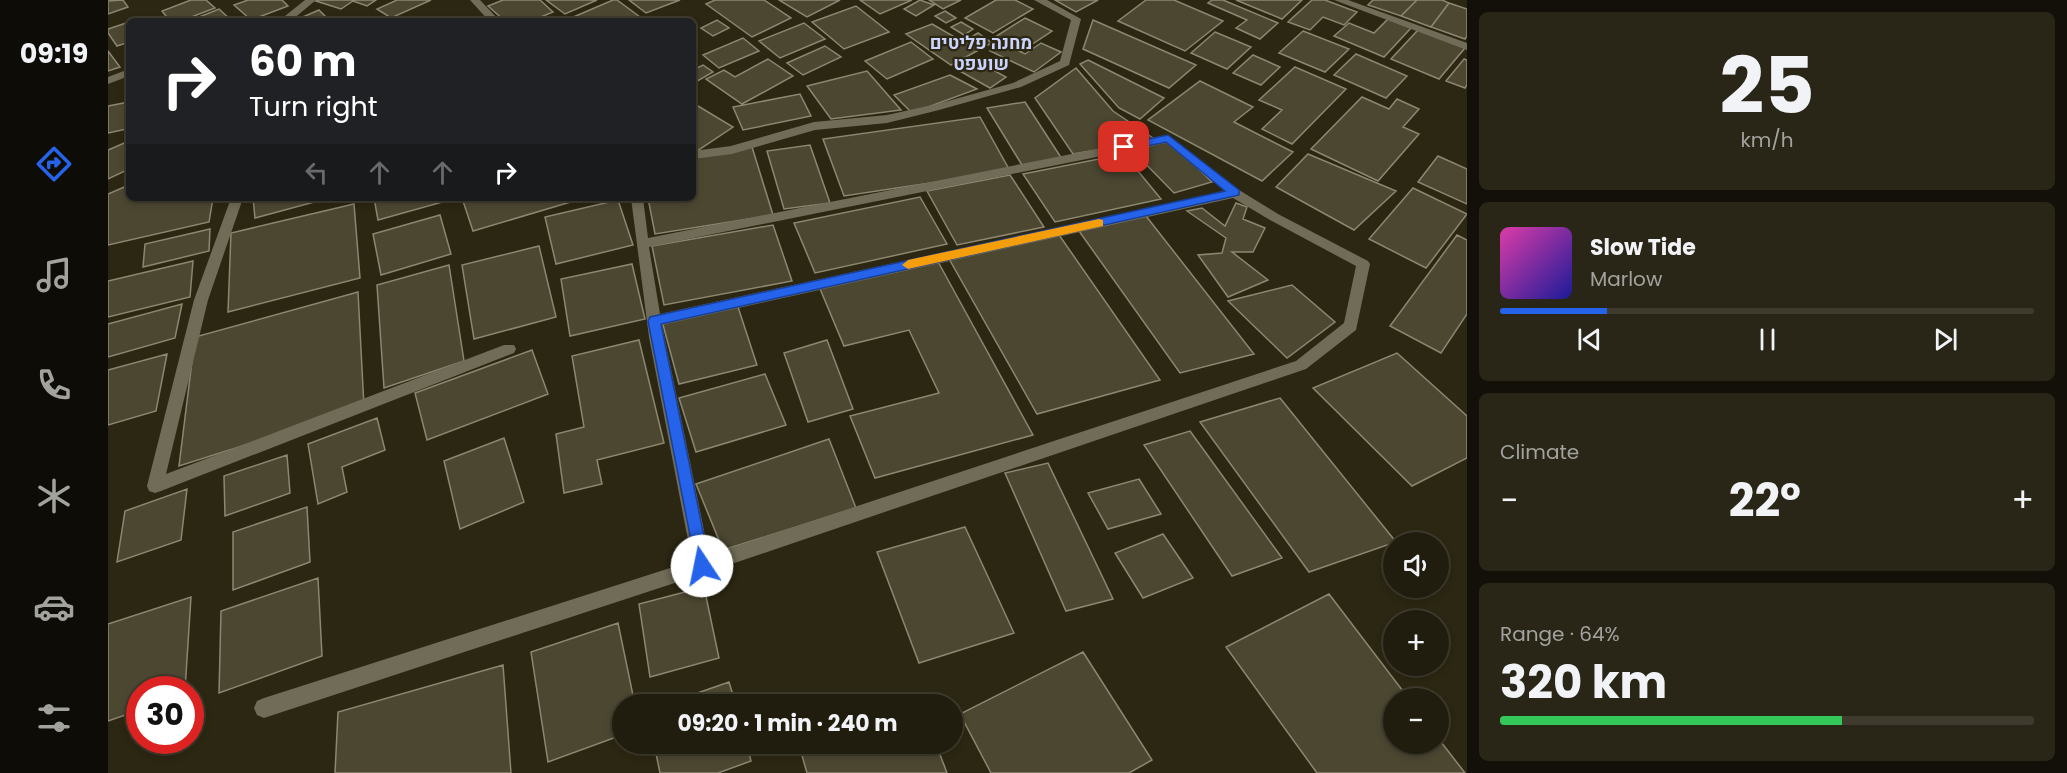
<!DOCTYPE html>
<meta charset="utf-8">
<style>
:root{--surface:#211d0e;--page:#292617;--text:#f1f3f6;--muted:#a2a29e;--line:#3e3b2e;--accent:#2563eb}
body{margin:0;font-family:Poppins,Heebo,sans-serif;background:var(--page);color:var(--text);height:100vh;display:flex;flex-direction:column;font-size:22px;white-space:nowrap}
*{box-sizing:border-box;margin:0}
p{font-size:20px;color:var(--muted)}
.icon{flex:none;width:33px;height:33px;fill:none;stroke:currentColor;stroke-width:2;stroke-linecap:round;stroke-linejoin:round}
.map{position:relative;flex:1;overflow:hidden}
.details{display:flex;flex-direction:column;gap:12px;padding:12px;background:#121008;width:600px}
.details>*{flex:none}
.banner{position:absolute;left:18px;top:18px;width:570px;height:183px;border-radius:9px;box-shadow:0 3px 9px #0003,0 0 0 2px var(--line);background:#202124;color:#fff;overflow:hidden}
.tools{position:absolute;left:1275px;top:532px;display:grid;gap:12px}
.tools a{display:grid;place-items:center;width:66px;height:66px;border-radius:50%;background:var(--surface);box-shadow:0 3px 9px #0003,0 0 0 2px var(--line);font-size:30px}
.speed{position:absolute;left:18px;top:676px;display:flex;gap:12px;font-size:30px;font-weight:700;text-align:center}
.speed>*{display:grid;place-content:center;width:78px;height:78px;border-radius:50%;background:var(--surface);box-shadow:0 3px 9px #0003,0 0 0 2px var(--line);line-height:1}
.speed .limit{border:9px solid #d22;background:#fff;color:#111}
.pin{position:absolute;display:grid;place-items:center;width:51px;height:51px;color:#fff;margin:-26px;border-radius:12px;box-shadow:0 3px 9px #0006}
.me{position:absolute;width:66px;margin:-33px;rotate:349deg;stroke-linejoin:round;filter:drop-shadow(0 0 4px #0008)}
.turn{display:flex;align-items:center;gap:21px;height:126px;padding:0 24px;font-size:27px}
.turn .icon{width:78px;height:78px;stroke-width:2.5}
.turn b{display:block;font-size:42px;line-height:51px}
.lanes{display:flex;align-items:center;height:57px;padding:0 24px;background:#0003;justify-content:center;gap:30px;direction:ltr}
.lanes .off{opacity:.35}
.big{font-size:45px;font-weight:700;line-height:1.1}
.details .widget{flex:1;display:flex;flex-direction:column;justify-content:center;gap:9px;min-width:0;padding:0 21px;border-radius:9px;background:var(--page)}
.details .dial{align-items:center;gap:0}
.dial b{font-size:78px;line-height:1}
.song{display:flex;align-items:center;gap:18px}
.cover{width:72px;height:72px;border-radius:9px;background:linear-gradient(135deg,hsl(320 70% 55%),hsl(240 70% 35%))}
.played{height:6px;border-radius:3px;background:linear-gradient(90deg,var(--accent) 20%,var(--line) 20%)}
.keys{display:flex;justify-content:space-around;direction:ltr}
.heat{display:flex;justify-content:space-between;align-items:center;font-size:33px;direction:ltr}
.charge{height:9px;border-radius:4px;background:linear-gradient(90deg,#34c759 64%,var(--line) 0)}
.trip{position:absolute;left:504px;top:694px;width:351px;height:60px;border-radius:30px;background:var(--surface);box-shadow:0 3px 9px #0003,0 0 0 2px var(--line);font-weight:700;line-height:60px;text-align:center}
main{display:flex;flex:1;min-height:0}
.tab-bar{display:flex;flex-direction:column;width:108px;justify-content:space-around;align-items:center;background:#0d0c06;color:var(--muted)}
.tab-bar .icon{width:42px;height:42px}
.tab-bar .on{color:var(--accent)}
.tab-bar b{font-size:27px;color:var(--text)}
.map>svg:first-child{display:block}
.building{fill:#4c4731;stroke:#8d8770;stroke-width:1.5}
.lines{fill:none;stroke-linecap:round;stroke-linejoin:round}
.minor{fill:#716c58;fill-rule:evenodd}
.route{fill:#2563eb;stroke:#184099;stroke-width:1.5}
.slow{fill:#f59e0b}
.labels{text-anchor:middle;dominant-baseline:central;stroke-width:4.5;stroke-linejoin:round;paint-order:stroke}
.far-district-label{font-size:18px;font-weight:bold;fill:#cbd4ff;stroke:#2c2712}
</style>
<main>
<nav class="tab-bar">
<b>09:19</b>
<svg class="icon on" aria-label="directions" viewBox="0 0 24 24"><path d="M12 3l9 9-9 9-9-9zM9 14v-3h6M13 9l2 2-2 2"/></svg>
<svg class="icon" aria-label="music" viewBox="0 0 24 24"><path d="M9 18V5l10-2v13"/><circle cx="6" cy="18" r="3"/><circle cx="16" cy="16" r="3"/></svg>
<svg class="icon" aria-label="phone" viewBox="0 0 24 24"><path d="M5 4h4l2 5-3 2q2 4 5 5l2-3 5 2v4C11 20 4 13 5 4z"/></svg>
<svg class="icon" aria-label="climate" viewBox="0 0 24 24"><path d="M12 3v18M4 7l16 10M4 17L20 7"/></svg>
<svg class="icon" aria-label="car" viewBox="0 0 24 24"><path d="M5 17H2v-5l4-1 3-4h7l3 4 3 1v5h-3M9 17h6M6 11h13"/><circle cx="7" cy="17" r="2"/><circle cx="17" cy="17" r="2"/></svg>
<svg class="icon" aria-label="filters" viewBox="0 0 24 24"><path d="M4 7h16M4 17h16"/><circle cx="9" cy="7" r="2"/><circle cx="15" cy="17" r="2"/></svg>
</nav>
<div class="map">
<svg width="1359" height="773" viewBox="0 0 1359 773">
<rect width="100%" height="100%" fill="#2c2712"/>
<path class="building" d="M15 0 20 7 0 14V1Z
M83 0H98L107 8 73 21H62L54 11Z
M140 0H174L180 6 143 20 126 5Z
M210 0H268L259 6 245 1 233 9 208 1Z
M289 0H323L283 18 269 9Z
M395 0H432L445 12 423 21H397L380 6Z
M438 0H489L457 14Z
M505 0H509L532 17 523 21H456Z
M521 0H572L538 13Z
M607 0H656L683 18 644 37 598 4Z
M671 0H732L699 17Z
M752 0H804L772 14Z
M812 0 826 5 808 16 796 9Z
M821 0H853L835 9Z
M888 0H907L925 9 885 33 857 18Z
M947 0H990L968 12Z
M1038 0H1066L1115 21 1077 51 1010 21Z
M1104 0H1115L1170 23 1152 39 1128 28 1139 20 1100 3Z
M1128 0H1194L1174 19Z
M1204 0H1217L1249 12 1236 25 1215 17 1202 30 1180 22Z
M1265 0H1309L1293 16 1260 5Z
M1309 0H1334L1341 3 1323 27 1293 16Z
M1341 3 1359 9V36L1357 39 1323 27Z
M748 6 781 32 736 49 704 22Z
M111 9 124 21H81Z
M211 10 222 21H192L190 19Z
M837 11 848 18 838 23 827 16Z
M917 18 944 31 914 51 887 37Z
M1280 19 1303 28 1276 57 1226 36 1241 23 1266 33Z
M609 20 621 28 605 36 593 28Z
M985 20 1088 65 1061 88 975 49Z
M21 22V42L9 46 0 33V29Z
M853 22 865 29 856 35 843 27Z
M696 23 717 39 672 58 651 41Z
M824 24 855 42 870 33 884 43 843 65 798 34Z
M1310 30 1357 48 1331 79 1283 59Z
M1195 31 1241 49 1217 72 1171 53Z
M1107 32 1143 47 1119 69 1083 53Z
M635 38 651 51 611 68 595 55Z
M803 42 825 59 779 79 757 61Z
M894 43 917 54 933 43 953 52 926 72 882 51Z
M717 46 733 57 695 75 679 63Z
M0 51 12 67 0 71Z
M1248 54 1299 76 1278 98 1226 75Z
M1145 55 1172 67 1153 85 1125 73Z
M863 58 898 77 882 88 848 69Z
M660 59 685 76 634 104 598 79 616 70 627 77Z
M1356 59 1359 60V85L1357 88 1338 81Z
M980 60 1056 98 1032 119 1011 108 972 64Z
M595 65 605 72 586 83 585 70Z
M1187 67 1238 89 1184 144 1154 129 1174 110 1151 100Z
M968 68 1005 111 1048 140 965 154 927 98Z
M759 71 793 110 723 119 699 86Z
M842 75 869 89 804 113 786 95Z
M1092 81 1145 107 1126 122 1185 152 1154 181 1040 120Z
M692 94 703 116 635 130 625 107Z
M1254 97 1281 109 1289 99 1311 109 1295 127 1311 134 1270 181 1203 149Z
M21 102 19 129 0 133V106Z
M917 102 954 159 914 165 879 108Z
M590 106 625 127 586 153 585 109Z
M872 117 902 171 736 196 715 139Z
M1061 140 1104 182 1066 193 1025 151Z
M21 141V169L0 179V150Z
M702 145 722 203 676 209 659 151Z
M644 147 665 215 547 234 540 198H585V156Z
M1016 154 1053 199 947 222 915 174Z
M1200 154 1288 191 1246 230 1168 187Z
M1330 156 1359 169V204L1310 182Z
M902 175 936 227 849 245 819 191Z
M21 185V198H105L101 222 0 245V194Z
M1305 188 1359 214 1318 268 1261 239Z
M812 197 839 244 707 273 686 223Z
M145 198H221L147 218Z
M266 198H337L338 201 270 220Z
M354 198H476L365 231Z
M510 200 525 245 448 264 437 217Z
M1128 203 1139 207 1135 219 1157 228 1145 252H1124L1160 280 1120 297 1090 255 1114 253 1118 238 1079 211 1094 208 1117 226Z
M246 204 252 278 120 312 123 233Z
M332 215 343 254 273 275 265 234Z
M1038 216 1146 354 1072 373 971 231Z
M665 225 684 281 556 305 544 246Z
M102 229 101 251 35 267 37 244Z
M949 232 1052 380 929 414 840 257Z
M1349 235 1359 240V314L1333 353 1282 326Z
M431 246 448 317 366 339 354 265Z
M828 258 925 435 767 478 742 416 831 393 801 330 736 346 710 284Z
M85 261 82 297 0 317V281Z
M524 264 537 319 462 336 453 279Z
M341 265 356 361 276 388 269 285Z
M1184 285 1227 322 1179 358 1120 301Z
M250 292 256 407 71 466 87 337Z
M74 304 67 338 0 357V324Z
M629 304 649 365 571 384 554 321Z
M531 340 556 443 489 460 494 484 456 493 448 434 476 427 464 356Z
M719 340 745 409 700 422 676 353Z
M424 350 440 394 319 440 307 393Z
M1289 353 1359 416V458L1304 486 1205 388Z
M59 354 48 411 0 425V370Z
M657 374 678 425 588 452 571 398Z
M1172 398 1288 542 1201 572 1092 422Z
M269 418 277 450 234 467 239 492 210 504 200 444Z
M1082 431 1174 558 1124 576 1036 445Z
M396 438 416 502 352 529 336 461Z
M721 439 748 508 615 550 588 484Z
M179 455 182 493 117 516 116 476Z
M940 463 1005 599 958 611 897 473Z
M1031 479 1053 514 1000 529 980 493Z
M79 489 73 540 9 562 17 511Z
M199 507 202 562 125 590V532Z
M857 527 906 633 811 663 769 552Z
M1055 534 1085 578 1035 598 1007 553Z
M210 578 214 656 111 693 113 611Z
M596 587 611 658 542 677 531 604Z
M1221 594 1301 699H1286V744H1330V738L1357 773H1209L1118 647Z
M83 597 77 690H32V710L0 721V624Z
M510 623 527 705H514V735L440 762 423 652Z
M975 652 1044 760 1021 773H883L852 714Z
M395 665 403 773H227L230 712Z
M621 682 628 705H555Z
M546 744H639L643 761 610 773H552Z
M718 744H828L839 773H699L693 752Z"/>
<g class="lines">
<path class="minor" d="M197 0H208L184 20 161 21 177 16Z
M362 0H372L392 21H381Z
M926 0H939L973 19 961 65 913 87 831 110 779 123 707 130 624 154 585 159V151L623 146 706 122 779 115 829 104 905 83 952 61 963 20Z
M1226 0H1240L1359 43V50Z
M21 69V76L0 84V77Z
M1060 135 1131 190 1170 214 1260 261 1262 264 1248 330 1198 369 594 574 156 718 149 715 146 708 149 701 156 698 584 561 541 337 523 198H535L540 238ZM1058 143 1117 191 552 314 541 247ZM1125 198 1162 220 1248 266 1236 323 1188 361 601 555 554 325Z
M123 198H135L100 300 58 474 396 345H406L408 349 406 353 53 491 47 493 41 491 39 486 86 300Z"/>
</g>
<path class="route" d="M1060 135 1131 190V195L553 324 602 566 600 571 594 574 589 571 540 321 542 317 1117 191 1058 142 1016 151 1011 147 1016 144Z"/>
<path class="slow" d="M991 219 995 220V226L800 269 794 265 800 260Z"/>
<g class="labels">
<g class="far-district-label">
<text x="873" y="42">מחנה פליטים<tspan x="873" dy="21">שועפט</tspan></text>
</g>
</g>
</svg>
<div class="tools">
<a><svg class="icon" aria-label="sound" viewBox="0 0 24 24"><path d="M4 9h4l5-4v14l-5-4H4zM17 9q2 3 0 6"/></svg></a>
<a>+</a>
<a>−</a>
</div>
<div class="speed"><div class="limit">30</div></div>
<div class="pin" style="left:1016px;top:147px;background:#d93025"><svg class="icon" aria-label="arrive" viewBox="0 0 24 24"><path d="M6 21V4h12l-3 4 3 4H6"/></svg></div>
<svg class="me" style="left:594px;top:566px" viewBox="-20 -20 40 40"><circle r="19" fill="#fff"/><path d="M0-13L10 11 0 6-10 11z" fill="#2563eb"/></svg>
<div class="trip">09:20 · 1 min · 240 m</div>
<div class="banner">
<div class="turn"><svg class="icon" aria-label="right" viewBox="0 0 24 24"><path d="M7 20v-9h11M14 6l5 5-5 5"/></svg><div><b>60 m</b>Turn right</div></div>
<div class="lanes"><svg class="icon off" aria-label="left" viewBox="0 0 24 24"><path d="M17 20v-9H6M10 6l-5 5 5 5"/></svg><svg class="icon off" aria-label="ahead" viewBox="0 0 24 24"><path d="M12 20V5M6 11l6-6 6 6"/></svg><svg class="icon off" aria-label="ahead" viewBox="0 0 24 24"><path d="M12 20V5M6 11l6-6 6 6"/></svg><svg class="icon" aria-label="right" viewBox="0 0 24 24"><path d="M7 20v-9h11M14 6l5 5-5 5"/></svg></div>
</div>
</div>
<section class="details">
<div class="widget dial"><b>25</b><p>km/h</p></div>
<div class="widget">
<div class="song"><i class="cover"></i><div><b>Slow Tide</b><p>Marlow</p></div></div>
<div class="played"></div>
<div class="keys"><svg class="icon" aria-label="previous" viewBox="0 0 24 24"><path d="M18 5L8 12l10 7zM5 5v14"/></svg><svg class="icon" aria-label="pause" viewBox="0 0 24 24"><path d="M8 5v14M16 5v14"/></svg><svg class="icon" aria-label="next" viewBox="0 0 24 24"><path d="M6 5l10 7-10 7zM19 5v14"/></svg></div>
</div>
<div class="widget"><p>Climate</p>
<div class="heat"><a>−</a><b class="big">22°</b><a>+</a></div>
</div>
<div class="widget"><p>Range · 64%</p><b class="big">320 km</b><div class="charge"></div></div>
</section>
</main>
